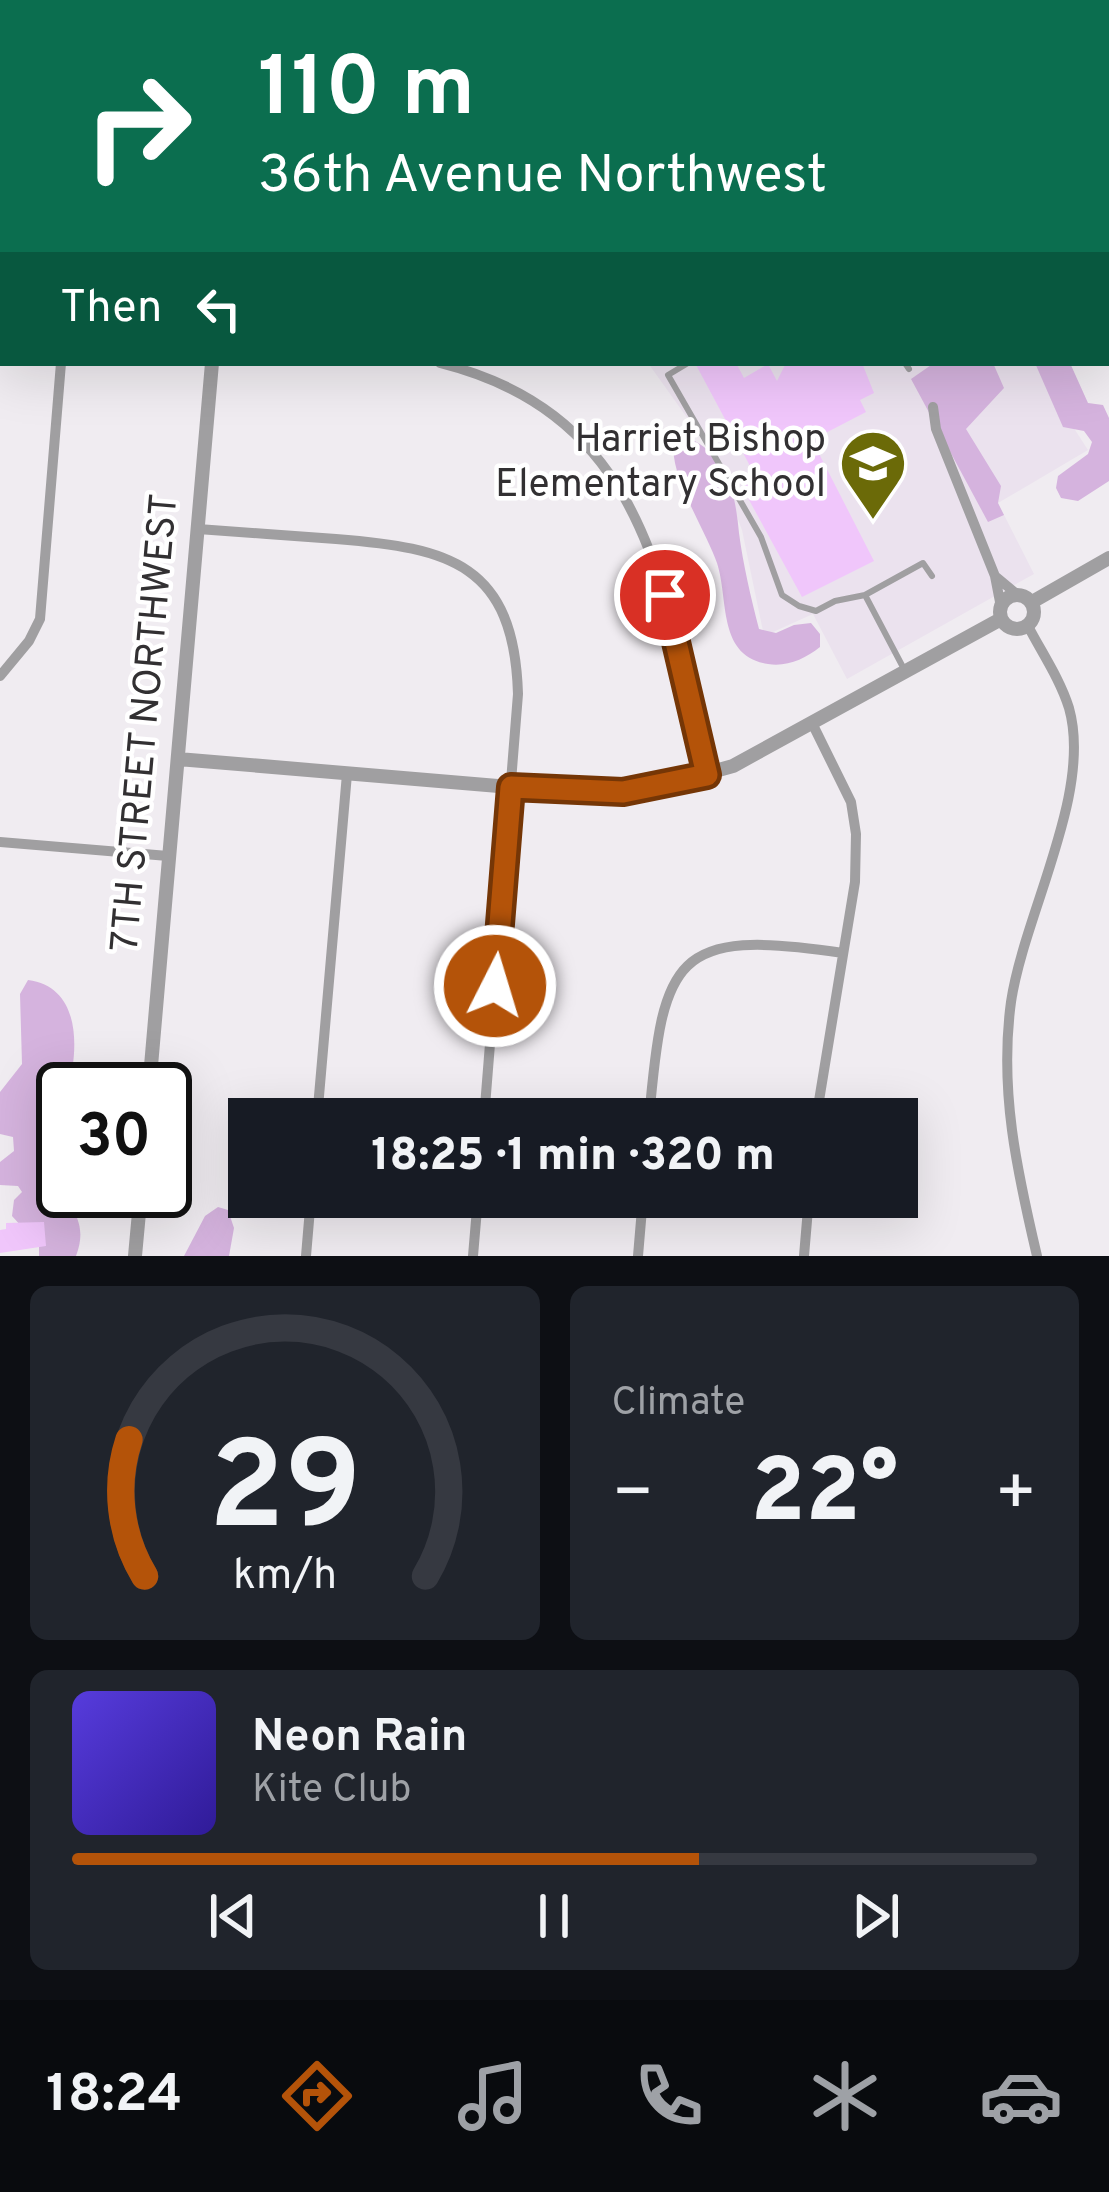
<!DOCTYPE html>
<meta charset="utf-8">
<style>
:root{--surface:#171b24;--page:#20242c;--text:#f1f3f6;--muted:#9ea1a6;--line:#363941;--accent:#b45309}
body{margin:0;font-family:Overpass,sans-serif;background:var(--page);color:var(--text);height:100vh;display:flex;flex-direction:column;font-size:45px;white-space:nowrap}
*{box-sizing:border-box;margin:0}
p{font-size:39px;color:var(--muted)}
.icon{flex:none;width:66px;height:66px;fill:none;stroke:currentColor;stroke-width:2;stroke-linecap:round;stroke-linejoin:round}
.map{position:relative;height:1256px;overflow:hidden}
.details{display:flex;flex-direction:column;gap:30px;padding:30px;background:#0d0f14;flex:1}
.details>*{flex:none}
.guide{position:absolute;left:0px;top:0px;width:1110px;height:366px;box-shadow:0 12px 48px #0002;background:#0b6e4f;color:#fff;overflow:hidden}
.speed{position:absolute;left:36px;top:1062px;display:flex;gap:24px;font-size:60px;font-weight:700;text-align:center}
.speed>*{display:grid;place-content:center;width:156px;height:156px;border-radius:50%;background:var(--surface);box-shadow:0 12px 48px #0002;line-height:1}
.speed .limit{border:6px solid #111;border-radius:18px;background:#fff;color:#111}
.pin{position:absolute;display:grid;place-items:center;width:102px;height:102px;color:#fff;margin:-51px;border:6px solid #fff;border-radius:50%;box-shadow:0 3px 12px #0007}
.me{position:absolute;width:132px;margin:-66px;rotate:5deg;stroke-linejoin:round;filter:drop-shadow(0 0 9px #0008)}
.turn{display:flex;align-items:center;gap:42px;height:252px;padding:0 60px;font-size:54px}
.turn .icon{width:156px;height:156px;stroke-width:2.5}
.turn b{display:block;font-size:84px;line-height:102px}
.then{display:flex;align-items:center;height:114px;padding:0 60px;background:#0003;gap:24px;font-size:45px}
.big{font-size:90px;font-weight:800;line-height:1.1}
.details .widget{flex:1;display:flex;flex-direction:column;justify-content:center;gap:18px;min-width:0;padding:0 42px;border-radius:18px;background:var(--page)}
.details .dial{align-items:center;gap:0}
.dial svg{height:312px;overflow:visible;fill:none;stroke:var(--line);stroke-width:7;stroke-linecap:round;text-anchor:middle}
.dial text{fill:var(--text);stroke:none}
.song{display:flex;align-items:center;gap:36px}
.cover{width:144px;height:144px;border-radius:18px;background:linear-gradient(135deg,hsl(250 70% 55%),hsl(250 70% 35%))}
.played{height:12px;border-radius:6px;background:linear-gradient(90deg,var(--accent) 65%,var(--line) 65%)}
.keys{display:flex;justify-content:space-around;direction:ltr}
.heat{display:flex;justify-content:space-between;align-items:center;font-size:66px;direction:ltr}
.details .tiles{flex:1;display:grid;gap:30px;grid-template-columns:1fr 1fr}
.widget:last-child{grid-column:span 2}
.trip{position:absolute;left:228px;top:1098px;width:690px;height:120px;border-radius:0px;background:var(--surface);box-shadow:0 12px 48px #0002;font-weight:800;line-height:120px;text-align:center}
.tab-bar{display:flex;height:192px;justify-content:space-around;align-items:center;background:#090b0e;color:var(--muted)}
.tab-bar .icon{width:84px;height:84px}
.tab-bar .on{color:var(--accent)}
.tab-bar b{font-size:54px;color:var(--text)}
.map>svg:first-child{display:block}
.built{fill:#ebe2ee}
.green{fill:#d5b3de}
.building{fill:#f0c6fb}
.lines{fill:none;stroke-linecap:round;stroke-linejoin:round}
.service{stroke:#a09fa1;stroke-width:6}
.minor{stroke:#a09fa1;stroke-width:10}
.tertiary{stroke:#a09fa1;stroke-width:14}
.primary{stroke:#615e62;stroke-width:18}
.route-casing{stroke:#753606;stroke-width:30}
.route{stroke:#b45309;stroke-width:21}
.labels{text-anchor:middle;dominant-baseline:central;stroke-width:9;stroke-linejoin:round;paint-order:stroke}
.poi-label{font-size:39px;fill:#323032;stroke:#fff;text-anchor:end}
.street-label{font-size:39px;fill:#323032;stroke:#fff}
</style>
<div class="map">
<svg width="1109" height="1256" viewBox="0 0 1109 1256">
<rect width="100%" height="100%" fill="#f0ecf1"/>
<path class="built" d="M648 363H1042L1050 391 1088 450 998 503 1034 574 847 679 813 614 764 636 742 530 713 454Z"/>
<path class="green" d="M934 363H993L1004 388 966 429 1001 486 998 503 1004 515 988 522 911 379Z
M1035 363H1070L1088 403 1103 405 1109 418V481L1078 501 1061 498 1056 488 1058 476 1088 454 1092 442 1084 431 1063 427Z
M687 437C729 456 735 493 739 533 743 564 751 598 759 629L776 633 794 625 811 623 820 634V647C805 659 787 667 768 664 717 656 729 600 717 563 707 533 665 468 675 440Z
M28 980C81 987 79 1048 68 1089H63C63 1117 57 1149 60 1177 63 1207 91 1216 76 1256H39V1231L23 1228 12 1216 14 1200 22 1192 18 1186 0 1185V1162L14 1151 13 1137 0 1134V1092L22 1064 20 994Z
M218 1207 228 1210 234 1228 229 1256H184L205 1216Z"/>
<path class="building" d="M695 363H736L744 378 768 364 777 381 786 363H862L874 393 860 400 866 412 812 440 874 561 802 597 742 487 757 479Z
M44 1222 46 1246 0 1253V1230L6 1229V1223Z"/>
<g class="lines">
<path class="service" d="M688 363 668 375 761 537 782 595 799 606 816 611 835 601 865 595 923 563 932 576
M905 363 909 369
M865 595 905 671"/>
<path class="minor" d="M506 0 511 3
M648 0 649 3
M407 3V0
M594 3 598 0
M916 3 917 0
M0 173H3
M0 275H3
M440 363C651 416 665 596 707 775
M933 407 936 429 995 576
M198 529C244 532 290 536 336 539 450 548 514 564 518 694L484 1119
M1001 607 995 576 1019 596
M1028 626C1042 653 1060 679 1069 708 1093 793 1024 914 1011 1002 999 1090 1017 1171 1037 1256
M0 676 29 641 40 619 61 363
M813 725 851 802 856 834 855 882 816 1119
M0 842 168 856
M317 1119 347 774
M649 1119C663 958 673 927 843 953
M306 1256 311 1197
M473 1256 478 1197
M638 1256 643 1197
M804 1256 809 1197"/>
<path class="tertiary" d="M209 0 210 3
M1000 612a17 17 0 1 1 34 0a17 17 0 1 1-34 0Z
M1032 602 1109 558
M178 759 511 787 597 792 650 789 733 766 1001 619
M149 1089 212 363
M135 1256 141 1191"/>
<path class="primary" d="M1107 208H1109
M0 211 3 210
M1107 233 1109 234
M0 237H3"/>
</g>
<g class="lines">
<defs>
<path id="route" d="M495 986 511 787 623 792 707 775 665 595"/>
</defs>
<use href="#route" class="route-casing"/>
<use href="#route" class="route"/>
</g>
<defs>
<symbol id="school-pin" viewBox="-11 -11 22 30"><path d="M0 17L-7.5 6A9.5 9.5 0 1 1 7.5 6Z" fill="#6b6a08" stroke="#fff"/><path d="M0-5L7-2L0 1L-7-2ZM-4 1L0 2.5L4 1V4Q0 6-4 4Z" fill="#fff"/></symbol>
</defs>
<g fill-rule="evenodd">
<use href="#school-pin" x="835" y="425" width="76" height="104"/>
</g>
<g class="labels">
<g class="poi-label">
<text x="826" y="441">Harriet Bishop<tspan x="826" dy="45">Elementary School</tspan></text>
</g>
<g class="street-label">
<text transform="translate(147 723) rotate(-85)">7TH STREET NORTHWEST</text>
</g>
</g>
</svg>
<div class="speed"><div class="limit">30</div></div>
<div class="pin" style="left:665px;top:595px;background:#d93025"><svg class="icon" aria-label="arrive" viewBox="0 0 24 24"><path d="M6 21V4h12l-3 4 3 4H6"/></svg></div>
<svg class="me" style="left:495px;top:986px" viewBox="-20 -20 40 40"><circle r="17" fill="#b45309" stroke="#fff" stroke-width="3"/><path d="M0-11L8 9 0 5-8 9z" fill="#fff"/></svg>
<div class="trip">18:25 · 1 min · 320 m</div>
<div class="guide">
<div class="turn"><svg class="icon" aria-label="right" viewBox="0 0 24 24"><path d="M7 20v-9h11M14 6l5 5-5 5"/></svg><div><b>110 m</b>36th Avenue Northwest</div></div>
<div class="then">Then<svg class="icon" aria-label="left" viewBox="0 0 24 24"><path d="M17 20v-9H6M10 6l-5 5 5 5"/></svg></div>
</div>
</div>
<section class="details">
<div class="tiles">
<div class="widget dial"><svg viewBox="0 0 100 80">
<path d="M14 69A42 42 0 1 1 86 69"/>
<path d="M14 69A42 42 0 0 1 10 34" stroke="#b45309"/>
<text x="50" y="56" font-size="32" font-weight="700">29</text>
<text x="50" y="72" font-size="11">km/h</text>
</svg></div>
<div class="widget"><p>Climate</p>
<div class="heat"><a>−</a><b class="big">22°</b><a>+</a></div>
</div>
<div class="widget">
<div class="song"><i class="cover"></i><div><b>Neon Rain</b><p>Kite Club</p></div></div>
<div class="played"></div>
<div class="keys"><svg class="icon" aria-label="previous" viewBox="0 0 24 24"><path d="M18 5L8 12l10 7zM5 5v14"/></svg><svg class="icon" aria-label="pause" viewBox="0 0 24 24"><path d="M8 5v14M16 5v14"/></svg><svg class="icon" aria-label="next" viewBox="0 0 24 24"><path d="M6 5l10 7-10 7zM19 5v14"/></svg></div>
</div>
</div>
</section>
<nav class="tab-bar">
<b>18:24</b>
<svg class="icon on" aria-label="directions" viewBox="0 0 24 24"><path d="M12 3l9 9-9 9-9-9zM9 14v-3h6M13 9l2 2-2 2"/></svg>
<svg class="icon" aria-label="music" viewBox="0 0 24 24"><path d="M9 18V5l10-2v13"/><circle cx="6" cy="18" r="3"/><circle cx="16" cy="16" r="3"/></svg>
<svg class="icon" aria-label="phone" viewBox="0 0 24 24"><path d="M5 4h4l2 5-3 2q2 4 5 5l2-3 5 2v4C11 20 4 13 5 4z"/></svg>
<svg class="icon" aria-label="climate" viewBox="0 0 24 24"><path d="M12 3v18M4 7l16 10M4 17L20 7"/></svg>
<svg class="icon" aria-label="car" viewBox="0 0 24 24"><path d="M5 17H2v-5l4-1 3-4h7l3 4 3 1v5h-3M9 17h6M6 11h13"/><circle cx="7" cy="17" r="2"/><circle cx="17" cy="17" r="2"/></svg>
</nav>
